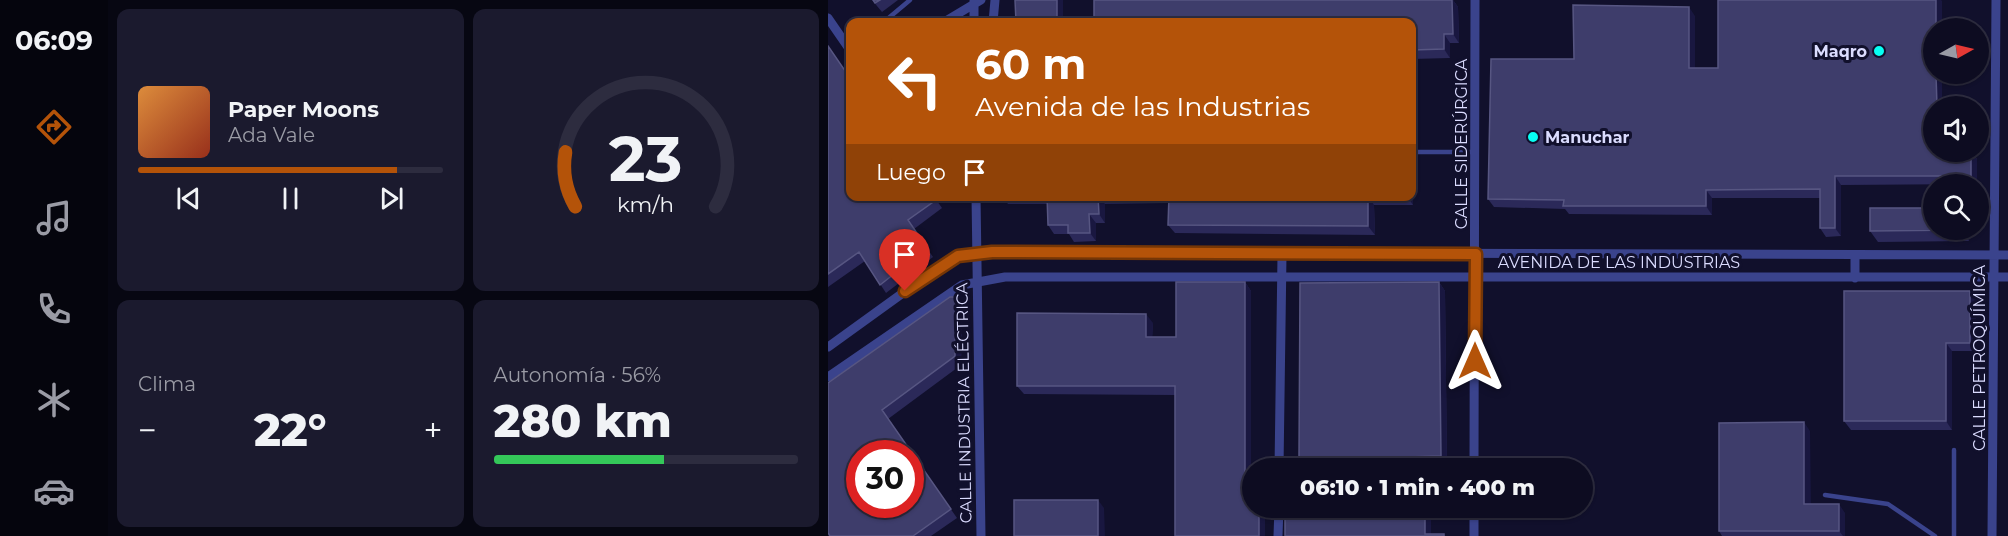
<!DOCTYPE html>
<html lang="es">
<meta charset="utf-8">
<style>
:root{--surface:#0d0c21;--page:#1b1a2e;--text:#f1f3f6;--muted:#9a9ba5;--line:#2d2c3f;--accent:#b45309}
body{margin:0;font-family:Montserrat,sans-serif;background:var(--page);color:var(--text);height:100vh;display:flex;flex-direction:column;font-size:22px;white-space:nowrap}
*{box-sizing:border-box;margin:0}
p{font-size:20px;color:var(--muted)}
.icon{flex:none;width:33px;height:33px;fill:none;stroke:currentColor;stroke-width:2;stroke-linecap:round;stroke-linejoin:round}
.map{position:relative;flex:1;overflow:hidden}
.panel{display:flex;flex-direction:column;gap:9px;padding:9px;background:#070712;width:720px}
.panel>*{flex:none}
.banner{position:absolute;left:18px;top:18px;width:570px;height:183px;border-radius:12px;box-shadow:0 2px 4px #0004,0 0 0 2px var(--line);background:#b45309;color:#fff;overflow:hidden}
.needle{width:39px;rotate:82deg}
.controls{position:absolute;left:1095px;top:18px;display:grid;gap:12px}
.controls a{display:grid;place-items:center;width:66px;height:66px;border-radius:50%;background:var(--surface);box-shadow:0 2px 4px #0004,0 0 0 2px var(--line);font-size:30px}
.speed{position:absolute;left:18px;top:440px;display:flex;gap:12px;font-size:30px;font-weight:700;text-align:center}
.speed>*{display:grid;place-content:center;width:78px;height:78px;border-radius:50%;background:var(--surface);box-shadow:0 2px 4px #0004,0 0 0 2px var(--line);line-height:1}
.speed .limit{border:9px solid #d22;background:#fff;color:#111}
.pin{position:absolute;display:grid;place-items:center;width:51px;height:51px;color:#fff;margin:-62px -26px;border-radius:50% 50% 50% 0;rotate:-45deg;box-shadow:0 0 6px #0007}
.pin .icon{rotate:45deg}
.me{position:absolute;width:66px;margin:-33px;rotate:0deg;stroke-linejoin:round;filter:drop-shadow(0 0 4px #0008)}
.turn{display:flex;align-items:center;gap:21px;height:126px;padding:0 30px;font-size:27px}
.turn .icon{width:78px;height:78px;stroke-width:2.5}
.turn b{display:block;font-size:42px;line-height:51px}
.then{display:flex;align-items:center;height:57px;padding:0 30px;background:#0003;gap:12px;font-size:22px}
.big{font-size:45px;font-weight:800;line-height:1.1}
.panel .widget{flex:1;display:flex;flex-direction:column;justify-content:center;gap:9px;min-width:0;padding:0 21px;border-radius:12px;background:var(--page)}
.panel .dial{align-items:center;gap:0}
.dial svg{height:156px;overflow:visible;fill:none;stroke:var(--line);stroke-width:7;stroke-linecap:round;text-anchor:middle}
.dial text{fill:var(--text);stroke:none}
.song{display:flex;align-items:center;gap:18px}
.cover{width:72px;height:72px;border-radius:9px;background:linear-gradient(135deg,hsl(30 70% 55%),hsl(10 70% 35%))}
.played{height:6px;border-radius:3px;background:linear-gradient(90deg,var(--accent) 85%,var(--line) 85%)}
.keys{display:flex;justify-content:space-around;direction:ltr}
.heat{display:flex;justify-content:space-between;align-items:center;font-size:33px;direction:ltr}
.charge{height:9px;border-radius:4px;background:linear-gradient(90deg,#34c759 56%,var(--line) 0)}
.panel .tiles{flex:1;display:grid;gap:9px;grid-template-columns:repeat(2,1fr)}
.trip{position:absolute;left:414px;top:458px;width:351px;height:60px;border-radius:30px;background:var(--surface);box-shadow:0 2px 4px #0004,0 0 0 2px var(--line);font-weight:800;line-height:60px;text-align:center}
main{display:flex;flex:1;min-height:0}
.dock{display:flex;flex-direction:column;width:108px;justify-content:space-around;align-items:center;background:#05050d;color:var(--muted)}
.dock .icon{width:42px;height:42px}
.dock .active{color:var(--accent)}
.dock b{font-size:27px;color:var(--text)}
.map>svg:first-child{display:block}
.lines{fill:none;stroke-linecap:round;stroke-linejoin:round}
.lane{stroke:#3a438c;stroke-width:4.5}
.street{stroke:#3a438c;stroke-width:9}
.wall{fill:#2b2959}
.shaded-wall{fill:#191740}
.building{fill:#3e3d6b;stroke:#575682;stroke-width:1.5;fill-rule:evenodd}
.route-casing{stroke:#753606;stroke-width:15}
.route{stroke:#b45309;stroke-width:10}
.poi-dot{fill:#07fff3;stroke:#11102c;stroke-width:2}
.labels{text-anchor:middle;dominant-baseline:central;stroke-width:6;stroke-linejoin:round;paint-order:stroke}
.poi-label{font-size:16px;font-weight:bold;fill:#dbdcff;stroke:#11102c;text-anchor:end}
.street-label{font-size:16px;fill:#dbdcff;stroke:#11102c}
</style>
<main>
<nav class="dock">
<b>06:09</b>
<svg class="icon active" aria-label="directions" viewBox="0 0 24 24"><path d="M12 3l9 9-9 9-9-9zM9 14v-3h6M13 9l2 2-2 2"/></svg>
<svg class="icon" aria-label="music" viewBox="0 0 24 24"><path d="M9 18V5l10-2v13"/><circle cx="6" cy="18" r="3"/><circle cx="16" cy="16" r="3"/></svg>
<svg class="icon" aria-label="phone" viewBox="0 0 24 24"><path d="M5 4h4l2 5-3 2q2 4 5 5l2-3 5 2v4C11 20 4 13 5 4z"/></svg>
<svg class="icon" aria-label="climate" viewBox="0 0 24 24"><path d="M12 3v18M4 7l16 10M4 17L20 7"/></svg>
<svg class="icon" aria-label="car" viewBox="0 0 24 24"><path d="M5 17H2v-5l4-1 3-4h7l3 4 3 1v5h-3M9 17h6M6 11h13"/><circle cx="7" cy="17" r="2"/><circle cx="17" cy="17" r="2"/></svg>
</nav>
<section class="panel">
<div class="tiles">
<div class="widget">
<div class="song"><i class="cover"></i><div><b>Paper Moons</b><p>Ada Vale</p></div></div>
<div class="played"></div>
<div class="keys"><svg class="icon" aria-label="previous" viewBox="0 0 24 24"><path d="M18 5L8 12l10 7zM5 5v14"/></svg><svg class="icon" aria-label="pause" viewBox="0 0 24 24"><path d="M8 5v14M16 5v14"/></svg><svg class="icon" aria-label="next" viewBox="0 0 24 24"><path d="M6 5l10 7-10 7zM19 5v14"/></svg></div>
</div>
<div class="widget dial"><svg viewBox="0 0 100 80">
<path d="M14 69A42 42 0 1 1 86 69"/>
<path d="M14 69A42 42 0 0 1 9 41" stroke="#b45309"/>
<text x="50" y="56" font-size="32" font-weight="700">23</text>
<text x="50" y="72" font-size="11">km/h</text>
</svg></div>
<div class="widget"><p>Clima</p>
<div class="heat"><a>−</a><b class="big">22°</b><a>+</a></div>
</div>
<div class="widget"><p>Autonomía · 56%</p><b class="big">280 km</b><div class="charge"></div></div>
</div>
</section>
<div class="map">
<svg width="1180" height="536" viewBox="0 0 1180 536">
<rect width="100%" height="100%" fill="#11102c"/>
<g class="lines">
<path class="lane" d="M57 21 82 0
M584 152H648
M997 495 1060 504 1107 536
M1126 536V450"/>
<path class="street" d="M146 1V22
M0 18 22 50
M116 22 153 0
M165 22 167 0
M148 196 153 536
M1027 278V256
M0 347 115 264 130 256 164 252 1180 255
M0 377 134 285 177 277H1180
M451 468 454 255
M646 468 647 0
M450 536 451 507
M646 536V507
M1164 536 1168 0"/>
</g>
<path class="wall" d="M44 0H70L54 12Z
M266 0H625L630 7 631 43H622V58L584 59V22Z
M1114 1 1106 74H1114V106L1106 152H1144L1149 159V184L1013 185V236L998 237 992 228V198H884V215L741 214 737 209 666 207 660 199 746 59 867 16V68H890Z
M0 46 114 208 86 229 105 257 58 293 37 261 0 287Z
M584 163V164L585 205H546L547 235 347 233 340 225 341 203 277 204V223H268V241L246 242 241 234H226L220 225 219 204H180L174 196H584Z
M1140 230 1141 241 1050 242 1042 231Z
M417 282 423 291V500L437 509V536L347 395 196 394 189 386 325 323 324 337H348Z
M611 282 617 291 619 465 584 466V468H510V465L478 466 471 457Z
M1142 291 1148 300V351H1124V430H1023L1016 421Z
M128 297 134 306 133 365 60 419 129 518 103 536H2L0 383Z
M982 431V504L1017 513V536H894L891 531Z
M457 507H623V509H603V534H616L617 536H457Z"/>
<path class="shaded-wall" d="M229 0H235V22H229Z
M624 0H625L630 7 631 43 625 34Z
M1108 0H1113L1114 1V28H1108Z
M861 7 867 16V76L861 68Z
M616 34 622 43V58L616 49Z
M1108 74H1114V106H1109Z
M1143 152 1149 159V184L1143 176Z
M584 163V164L585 205 579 196H584Z
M1007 176 1013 185V236L1007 228Z
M878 190 884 198V215L878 206Z
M270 196 277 204V223L271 214Z
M540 196 546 205 547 235 540 226Z
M261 214 268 223V241L262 233Z
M1133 230H1140L1141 241Z
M417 282 423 291V509L417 500Z
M611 282 617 291 619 465 613 456Z
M1142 291 1148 300V351L1142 343Z
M128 297 134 306 133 365 127 356Z
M318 314 325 323 324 346 318 337Z
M1118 343 1124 351V430L1118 421Z
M976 422 982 431 983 513 976 504Z
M578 457 584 466V468H578Z
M270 500 276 508 277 536H270Z
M1011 504 1017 513V536H1015L1011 531Z
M431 507H436L437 509V536H431Z
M597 507H602L603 509V536L597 534Z"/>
<path class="building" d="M45 0H52L47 3Z
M187 0H229V22H188Z
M266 0H624L625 34H616V49L584 50V22H266Z
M890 0H1108V28H1106V74H1108L1109 106H1106V152H1143V176H1007V228H992V189L878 190V206H735L736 200 660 199 663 59H746L745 5 861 7V68H890Z
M0 46 22 78V196H106L108 200 80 220 99 248 52 285 31 252 0 274Z
M219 196H270L271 214H261L262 233H240V225H220Z
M341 196H540V226L340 225Z
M1042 208H1106V230H1133L1042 231Z
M348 282H417V500H424V507H431V536H347V386H189V313L318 314V337H348Z
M611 282 613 456 578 457V468H510V457H471L472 283Z
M1016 291H1142V343H1118V421H1016Z
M122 297H128L127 356 54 410 123 509 85 536H2L0 533V383ZM32 453H82V504H32Z
M976 422V504H1011V531H891V423Z
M186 500H270V536H186Z
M457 507H597V534H616V536H457Z"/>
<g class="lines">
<defs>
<path id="route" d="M77 291 130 256 164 252 648 254 647 361"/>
</defs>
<use href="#route" class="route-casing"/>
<use href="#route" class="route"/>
</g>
<g class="poi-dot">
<circle cx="1051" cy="51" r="6"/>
<circle cx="705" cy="137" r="6"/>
</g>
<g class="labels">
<g class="poi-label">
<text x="1039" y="51">Maqro</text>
<text x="717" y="137" text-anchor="start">Manuchar</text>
</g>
<g class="street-label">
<text transform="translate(633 144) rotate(-90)">CALLE SIDERÚRGICA</text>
<text x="791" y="262">AVENIDA DE LAS INDUSTRIAS</text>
<text transform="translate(1151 358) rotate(-90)">CALLE PETROQUÍMICA</text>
<text transform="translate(136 403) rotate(-91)">CALLE INDUSTRIA ELÉCTRICA</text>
</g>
</g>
</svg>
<div class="controls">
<a><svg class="needle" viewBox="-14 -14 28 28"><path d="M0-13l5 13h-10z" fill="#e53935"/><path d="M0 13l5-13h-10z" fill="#9a9ba5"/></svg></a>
<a><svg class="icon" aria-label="sound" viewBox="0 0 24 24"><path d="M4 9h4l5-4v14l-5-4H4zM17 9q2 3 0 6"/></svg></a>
<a><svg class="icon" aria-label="search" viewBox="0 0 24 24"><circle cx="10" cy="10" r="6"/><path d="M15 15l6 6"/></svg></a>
</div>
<div class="speed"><div class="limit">30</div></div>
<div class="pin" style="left:77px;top:291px;background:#d93025"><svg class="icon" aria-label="arrive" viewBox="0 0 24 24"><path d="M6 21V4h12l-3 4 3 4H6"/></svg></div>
<svg class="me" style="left:647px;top:361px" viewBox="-20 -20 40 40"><path d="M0-17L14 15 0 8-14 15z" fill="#b45309" stroke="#fff" stroke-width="4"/></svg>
<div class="trip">06:10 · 1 min · 400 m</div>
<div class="banner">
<div class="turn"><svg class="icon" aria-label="left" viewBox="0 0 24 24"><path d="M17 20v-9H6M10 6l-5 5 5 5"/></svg><div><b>60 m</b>Avenida de las Industrias</div></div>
<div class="then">Luego<svg class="icon" aria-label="arrive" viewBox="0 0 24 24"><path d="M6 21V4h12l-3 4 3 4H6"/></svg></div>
</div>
</div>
</main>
